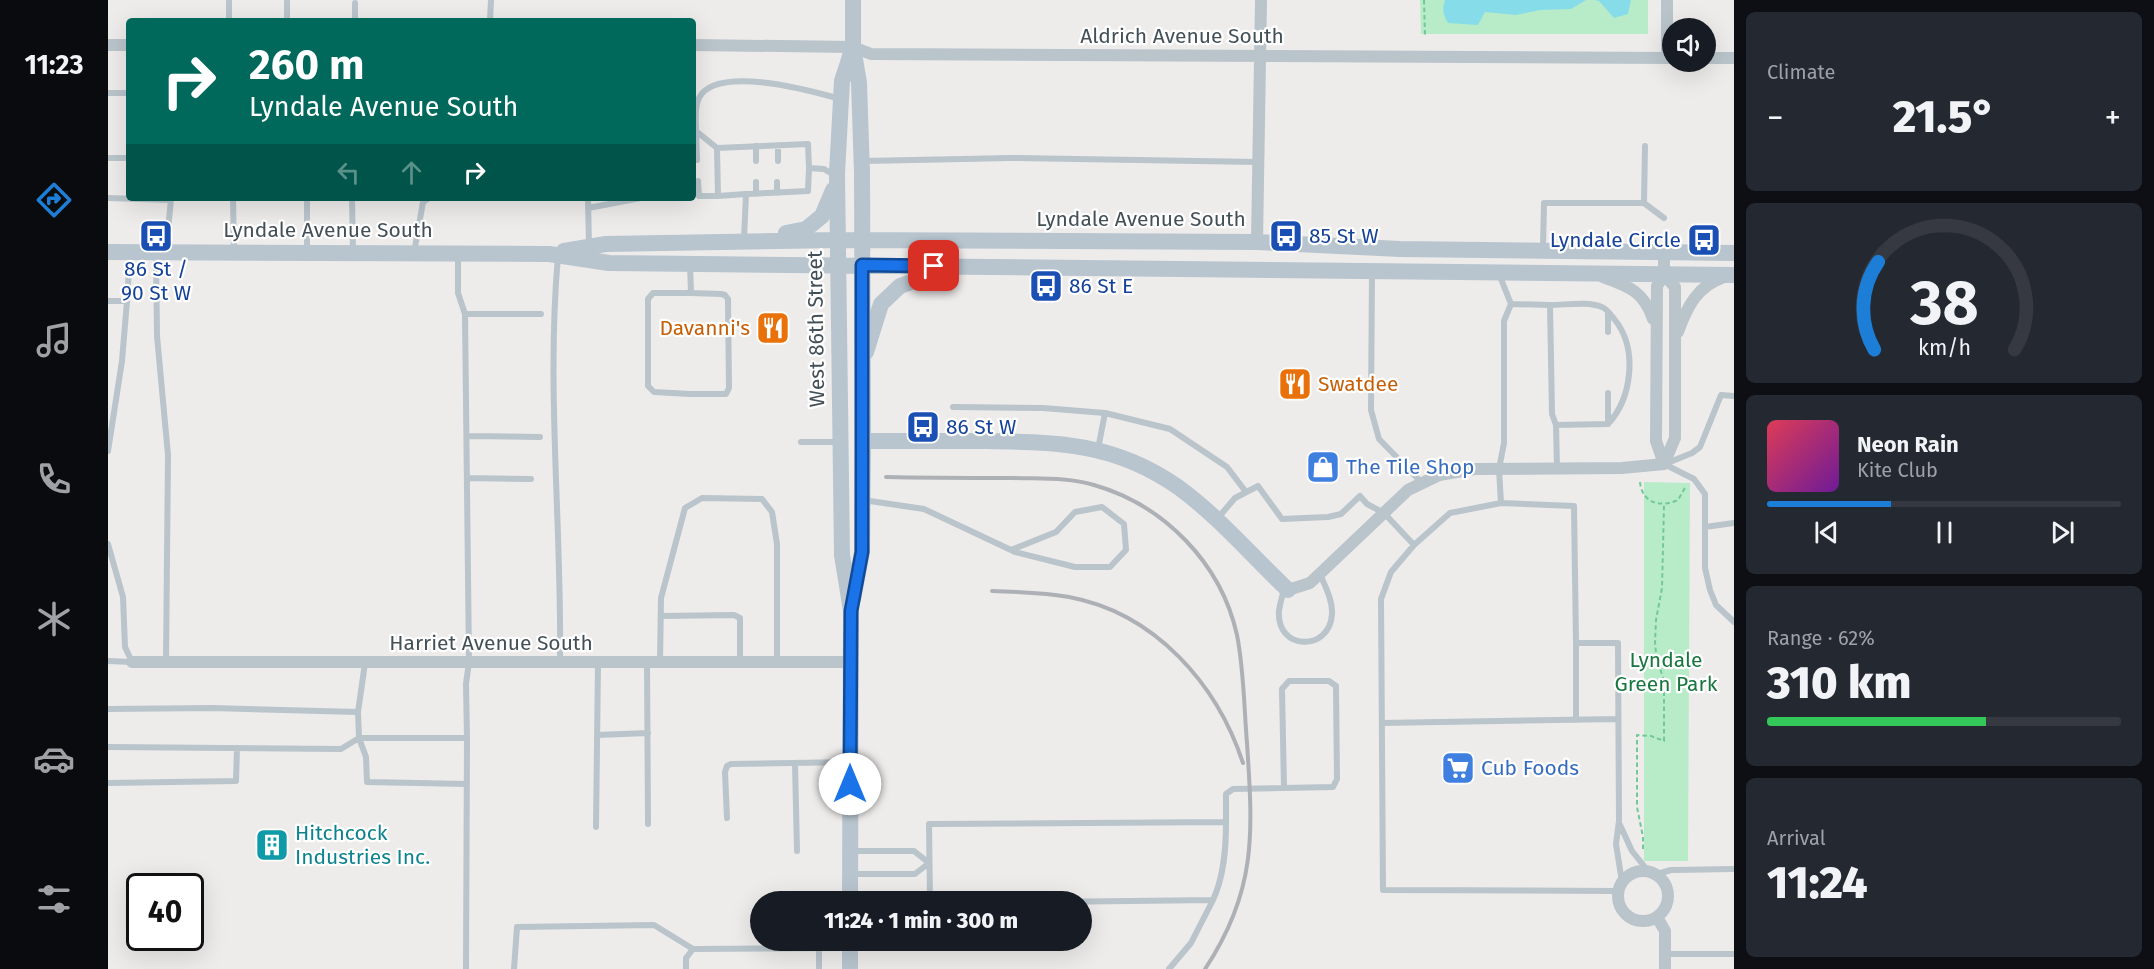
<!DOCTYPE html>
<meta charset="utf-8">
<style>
:root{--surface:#171b24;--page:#242831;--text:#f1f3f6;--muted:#9ea1a6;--line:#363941;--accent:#1c7ed6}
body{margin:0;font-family:"Fira Sans",sans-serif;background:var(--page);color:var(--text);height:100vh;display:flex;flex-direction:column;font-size:22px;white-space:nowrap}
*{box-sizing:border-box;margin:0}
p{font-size:20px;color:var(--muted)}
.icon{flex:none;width:33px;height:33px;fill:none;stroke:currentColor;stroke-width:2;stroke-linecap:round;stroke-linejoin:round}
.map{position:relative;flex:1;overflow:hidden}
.sheet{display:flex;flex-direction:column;gap:12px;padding:12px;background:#0d0f14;width:420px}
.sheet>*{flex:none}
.top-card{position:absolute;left:18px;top:18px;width:570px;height:183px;border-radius:6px;box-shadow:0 6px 24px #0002;background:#00695c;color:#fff;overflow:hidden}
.buttons{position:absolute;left:1554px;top:18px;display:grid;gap:12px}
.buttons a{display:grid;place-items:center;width:54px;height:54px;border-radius:50%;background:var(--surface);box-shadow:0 6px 24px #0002;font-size:30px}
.speed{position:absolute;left:18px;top:873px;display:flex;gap:12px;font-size:30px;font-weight:700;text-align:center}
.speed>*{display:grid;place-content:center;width:78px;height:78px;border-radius:50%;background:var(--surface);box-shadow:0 6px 24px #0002;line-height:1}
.speed .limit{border:3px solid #111;border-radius:9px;background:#fff;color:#111}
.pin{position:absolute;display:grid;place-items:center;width:51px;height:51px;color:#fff;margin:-26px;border-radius:12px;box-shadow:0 3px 9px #0006}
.me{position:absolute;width:66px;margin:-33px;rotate:0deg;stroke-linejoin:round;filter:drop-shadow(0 0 4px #0008)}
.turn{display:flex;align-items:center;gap:21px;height:126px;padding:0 24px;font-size:27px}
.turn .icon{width:78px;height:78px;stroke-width:2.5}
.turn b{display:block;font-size:42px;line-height:51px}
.lanes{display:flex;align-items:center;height:57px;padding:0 24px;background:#0003;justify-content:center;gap:30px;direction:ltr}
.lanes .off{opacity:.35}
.big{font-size:45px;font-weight:800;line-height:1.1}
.sheet .widget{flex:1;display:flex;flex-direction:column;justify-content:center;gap:9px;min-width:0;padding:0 21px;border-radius:9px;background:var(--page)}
.sheet .dial{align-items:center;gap:0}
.dial svg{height:156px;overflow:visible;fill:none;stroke:var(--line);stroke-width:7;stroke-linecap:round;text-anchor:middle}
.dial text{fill:var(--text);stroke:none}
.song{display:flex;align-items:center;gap:18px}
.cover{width:72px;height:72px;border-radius:9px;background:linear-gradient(135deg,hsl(350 70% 55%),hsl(280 70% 35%))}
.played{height:6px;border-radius:3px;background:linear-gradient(90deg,var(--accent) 35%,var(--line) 35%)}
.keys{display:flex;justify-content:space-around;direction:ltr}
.heat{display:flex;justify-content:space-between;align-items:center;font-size:33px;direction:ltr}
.charge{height:9px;border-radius:4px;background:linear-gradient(90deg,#34c759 62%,var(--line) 0)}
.trip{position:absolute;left:642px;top:891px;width:342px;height:60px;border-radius:30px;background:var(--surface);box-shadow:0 6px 24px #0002;font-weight:800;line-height:60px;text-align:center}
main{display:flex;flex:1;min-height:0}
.tab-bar{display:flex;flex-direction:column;width:108px;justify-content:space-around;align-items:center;background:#090b0e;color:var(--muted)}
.tab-bar .icon{width:42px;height:42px}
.tab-bar .selected{color:var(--accent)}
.tab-bar b{font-size:27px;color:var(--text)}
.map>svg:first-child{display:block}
.green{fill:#b8ecc8}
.water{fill:#86dde9}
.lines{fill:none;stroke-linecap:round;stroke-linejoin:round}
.path{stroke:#72c997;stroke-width:2;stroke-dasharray:4.5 3;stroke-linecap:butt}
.lane{stroke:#b9c4cb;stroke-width:6}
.street{stroke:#b9c4cb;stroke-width:12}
.secondary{stroke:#b8c5cf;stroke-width:16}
.rail{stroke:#adb1b6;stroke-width:4}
.route-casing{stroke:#114b97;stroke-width:15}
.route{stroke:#1a73e8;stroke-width:10}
.labels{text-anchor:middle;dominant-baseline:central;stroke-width:4.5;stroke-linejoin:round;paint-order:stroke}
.street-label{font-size:21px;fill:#445058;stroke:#fff}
.transit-label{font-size:21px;fill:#164399;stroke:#fff;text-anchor:start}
.food-label{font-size:21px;fill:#c56008;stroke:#fff;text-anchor:end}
.shop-label{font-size:21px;fill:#366cbe;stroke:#fff;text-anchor:start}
.park-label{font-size:21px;fill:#18763f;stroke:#fff}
.culture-label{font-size:21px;fill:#0d838f;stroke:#fff;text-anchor:start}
</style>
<main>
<nav class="tab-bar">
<b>11:23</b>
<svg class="icon selected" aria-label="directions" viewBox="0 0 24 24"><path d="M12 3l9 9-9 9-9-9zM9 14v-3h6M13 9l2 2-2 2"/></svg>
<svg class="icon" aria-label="music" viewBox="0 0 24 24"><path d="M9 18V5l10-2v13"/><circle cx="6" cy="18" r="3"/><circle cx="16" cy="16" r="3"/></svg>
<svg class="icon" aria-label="phone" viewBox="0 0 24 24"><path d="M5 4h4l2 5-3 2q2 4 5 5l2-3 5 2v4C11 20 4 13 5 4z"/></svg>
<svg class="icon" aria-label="climate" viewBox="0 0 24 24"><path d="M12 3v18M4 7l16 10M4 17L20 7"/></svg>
<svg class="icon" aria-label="car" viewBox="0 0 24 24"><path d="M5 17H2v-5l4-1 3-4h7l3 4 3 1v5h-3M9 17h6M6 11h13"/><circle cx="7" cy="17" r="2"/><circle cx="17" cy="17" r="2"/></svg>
<svg class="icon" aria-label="filters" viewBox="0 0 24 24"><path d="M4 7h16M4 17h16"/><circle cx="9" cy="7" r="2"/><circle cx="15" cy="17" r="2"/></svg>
</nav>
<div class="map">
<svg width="1626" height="969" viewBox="0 0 1626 969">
<rect width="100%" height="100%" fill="#eeebeb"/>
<path class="green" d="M1312 0H1540V34H1313Z
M1536 482 1582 483 1580 861H1536Z"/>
<path class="water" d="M1337 0H1478L1463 9 1432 10 1408 15 1377 12 1370 25 1340 23C1335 15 1334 9 1337 0Z
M1486 0H1523L1520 14 1506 18 1491 1Z"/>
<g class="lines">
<path class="path" d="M1316 0 1317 36
M1532 482C1534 503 1552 508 1570 500L1578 486
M1535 849V837L1529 807V735L1543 736 1556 741V682L1548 654 1547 642 1548 620 1554 588 1556 505"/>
<path class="lane" d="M121 21V0
M179 21V1
M247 21V3
M382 21 383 0
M0 93H21
M588 131 589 160
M609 148 700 144 701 168
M0 158H21
M648 161V146
M670 161V145
M755 161 903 158 1150 162
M590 181 591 196H610
M648 182V194
M669 182V193
M638 194 700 191 701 168 716 169 726 175
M0 198 62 200
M125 198 126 252
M199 198V252
M244 198 245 252
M480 198 481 246
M1536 203 1537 146
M480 208 533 198
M636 239 638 194 610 196 609 148 588 131C588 120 586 108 591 98 608 64 704 91 732 99
M1435 248 1436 203H1536L1556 218
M58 251 63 199
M48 253 49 336 60 455 58 662
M306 253 315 202 321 198
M450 256C438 390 454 527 452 662
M582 264 583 293 613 294 617 295 620 299 621 388 618 394H582L546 392 540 386V299L545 293H583
M1264 271 1263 410 1271 439 1314 483
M1391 274 1403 304
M0 301H19L22 253
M1442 305C1458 305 1479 301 1494 307 1499 309 1503 315 1507 320 1530 349 1524 398 1500 424L1448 425
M1500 312V332
M357 314H433
M1500 393V424
M845 407 935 408 997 413
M359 436 432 437
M693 442H731
M990 449 997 413 1062 429 1119 467 1138 492
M0 451 14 361 19 301
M1556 464 1586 479 1597 494V568L1602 590 1608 605 1626 622
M1557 464 1584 453 1592 447 1613 395 1626 396
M359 478 423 479
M755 500 816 509 903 550 907 552 967 567H1002L1018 550 1016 524 994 507 967 512 948 532 903 550
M1393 503 1466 506 1468 643H1510L1511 821 1508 844 1514 882
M1109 519 1127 498 1150 486 1174 519 1220 517 1233 514 1252 496 1259 504 1276 513 1306 545 1342 513 1393 503 1391 469 1396 443V321L1403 304 1442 305 1444 414 1448 425 1449 468
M1597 527 1626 523
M0 544 15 597 17 647 24 662 0 661
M1306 545 1283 572 1273 599 1275 890 1510 891
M1176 588C1175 595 1172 603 1171 611 1168 651 1222 652 1224 614 1225 601 1217 586 1212 574
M553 616 626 615 632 618V662
M1468 643V720
M539 662 540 824
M552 662 553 598 577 508 594 498 654 499 664 512 669 544V662
M0 709 104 708 250 712 251 738H359L358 684 361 662 357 314 350 293V254
M250 712 257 663
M1274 723 1510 719
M489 735 540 733
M0 747 233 749 251 738 258 757 259 782 359 784
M687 763 689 851
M0 783 128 781 129 748
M619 818 617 772 619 766 623 764 742 762
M1118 822V794L1125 789 1225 787 1229 779 1228 686 1221 681H1181L1174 689 1176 787
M1512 825 1524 851 1540 871
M488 827 490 662
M743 874H807L821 863 806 851H744
M1549 874 1563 870 1626 869
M822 902 821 824 1118 822C1118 849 1116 876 1105 900L937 902
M711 948V969
M1557 954H1626
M358 969 359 738
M406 969 409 927 546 925 585 949
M578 969V958L585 949 742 948
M1061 969 1083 943 1105 900"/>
<path class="street" d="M0 45H21
M585 45 745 47 763 54 1564 58
M1559 58V0
M1598 58H1626
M1149 242 1153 0
M1556 252V275L1549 286 1548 441 1556 464
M1556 275 1567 287V438L1556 464
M1495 277C1521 286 1536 292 1545 319
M1570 332C1579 307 1589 286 1616 277
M1180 590 1202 583 1300 490 1331 475 1367 469 1514 468 1556 464
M24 662H742
M1510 896a25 25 0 1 1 50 0a25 25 0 1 1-50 0Z
M1549 917 1557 931V969"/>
<path class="secondary" d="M745 0V47L751 83 754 173 755 441 754 552 745 599
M678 233 698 229 714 216 725 190
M456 251 498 244 730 240 1149 242 1292 249 1626 253
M0 252 441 254 501 263 1626 275
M758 352 773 304 792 286 837 270
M755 441C793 441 831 441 869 441 945 442 1005 441 1070 487 1110 516 1144 556 1180 590
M742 902 743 611 734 555 729 173 734 81 745 47
M742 940V969"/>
<path class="rail" d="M778 477C820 478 863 478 905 478 932 479 960 477 986 485 1056 505 1113 563 1129 635 1136 670 1136 708 1139 743 1145 833 1149 891 1097 969
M884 591C909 592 935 592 961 597 1047 613 1109 684 1135 763"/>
</g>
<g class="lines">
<defs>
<path id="route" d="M742 784 743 611 754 552V265L826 266"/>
</defs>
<use href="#route" class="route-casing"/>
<use href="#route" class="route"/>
</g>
<defs>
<symbol id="bus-square" viewBox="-11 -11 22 22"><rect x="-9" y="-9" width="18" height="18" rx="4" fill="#1a4fb4" stroke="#fff"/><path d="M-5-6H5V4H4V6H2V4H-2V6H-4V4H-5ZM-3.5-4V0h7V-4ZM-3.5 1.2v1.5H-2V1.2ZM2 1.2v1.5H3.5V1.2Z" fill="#fff"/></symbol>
<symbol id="restaurant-square" viewBox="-11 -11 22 22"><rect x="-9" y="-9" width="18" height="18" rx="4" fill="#e8710a" stroke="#fff"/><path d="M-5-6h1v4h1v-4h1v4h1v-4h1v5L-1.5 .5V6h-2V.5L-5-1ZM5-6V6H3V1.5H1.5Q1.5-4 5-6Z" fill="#fff"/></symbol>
<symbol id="shop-square" viewBox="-11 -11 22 22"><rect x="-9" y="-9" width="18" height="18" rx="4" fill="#3f7fe0" stroke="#fff"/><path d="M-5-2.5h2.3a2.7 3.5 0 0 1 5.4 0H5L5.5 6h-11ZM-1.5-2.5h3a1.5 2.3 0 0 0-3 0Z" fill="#fff"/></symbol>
<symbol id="supermarket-square" viewBox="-11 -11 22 22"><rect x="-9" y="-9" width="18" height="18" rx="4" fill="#3f7fe0" stroke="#fff"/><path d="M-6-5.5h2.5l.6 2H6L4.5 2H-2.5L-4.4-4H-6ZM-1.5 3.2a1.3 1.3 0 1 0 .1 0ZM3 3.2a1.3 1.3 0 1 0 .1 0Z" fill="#fff"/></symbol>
<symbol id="building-square" viewBox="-11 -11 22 22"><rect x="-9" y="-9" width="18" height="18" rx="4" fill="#0f9aa8" stroke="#fff"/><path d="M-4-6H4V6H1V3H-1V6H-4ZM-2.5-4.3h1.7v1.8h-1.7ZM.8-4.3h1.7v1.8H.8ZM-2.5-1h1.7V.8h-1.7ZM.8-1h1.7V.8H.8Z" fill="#fff"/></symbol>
</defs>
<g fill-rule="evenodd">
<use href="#bus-square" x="29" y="217" width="38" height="38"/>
<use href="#bus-square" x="1159" y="217" width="38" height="38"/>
<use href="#bus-square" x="1577" y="221" width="38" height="38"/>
<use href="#bus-square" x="919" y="267" width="38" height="38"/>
<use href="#restaurant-square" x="646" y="309" width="38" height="38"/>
<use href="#restaurant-square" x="1168" y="365" width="38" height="38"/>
<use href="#bus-square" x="796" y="408" width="38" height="38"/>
<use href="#shop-square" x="1196" y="448" width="38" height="38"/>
<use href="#supermarket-square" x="1331" y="749" width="38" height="38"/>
<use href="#building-square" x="145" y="826" width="38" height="38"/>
</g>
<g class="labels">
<g class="street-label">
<text x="1074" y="36">Aldrich Avenue South</text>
<text x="1033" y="219">Lyndale Avenue South</text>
<text x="220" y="230">Lyndale Avenue South</text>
<text transform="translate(708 329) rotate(-91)">West 86th Street</text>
<text x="383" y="643">Harriet Avenue South</text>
</g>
<g class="transit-label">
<text x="1201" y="236">85 St W</text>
<text x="1573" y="240" text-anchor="end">Lyndale Circle</text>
<text x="48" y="269" text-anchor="middle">86 St /<tspan x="48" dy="24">90 St W</tspan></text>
<text x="961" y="286">86 St E</text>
<text x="838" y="427">86 St W</text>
</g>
<g class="food-label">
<text x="642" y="328">Davanni's</text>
<text x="1210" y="384" text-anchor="start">Swatdee</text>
</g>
<g class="shop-label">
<text x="1238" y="467">The Tile Shop</text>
<text x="1373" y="768">Cub Foods</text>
</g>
<g class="park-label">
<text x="1558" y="660">Lyndale<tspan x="1558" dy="24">Green Park</tspan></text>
</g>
<g class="culture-label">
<text x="187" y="833">Hitchcock<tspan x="187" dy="24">Industries Inc.</tspan></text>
</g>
</g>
</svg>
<div class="buttons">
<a><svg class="icon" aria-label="sound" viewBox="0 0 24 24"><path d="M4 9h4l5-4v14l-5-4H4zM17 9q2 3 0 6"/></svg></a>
</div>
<div class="speed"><div class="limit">40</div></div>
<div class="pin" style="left:826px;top:266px;background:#d93025"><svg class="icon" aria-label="arrive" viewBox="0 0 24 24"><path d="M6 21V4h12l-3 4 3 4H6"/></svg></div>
<svg class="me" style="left:742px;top:784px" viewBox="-20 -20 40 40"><circle r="19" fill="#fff"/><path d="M0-13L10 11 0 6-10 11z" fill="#1a73e8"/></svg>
<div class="trip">11:24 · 1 min · 300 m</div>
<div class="top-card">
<div class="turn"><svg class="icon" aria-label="right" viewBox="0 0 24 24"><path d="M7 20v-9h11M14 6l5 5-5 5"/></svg><div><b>260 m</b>Lyndale Avenue South</div></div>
<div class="lanes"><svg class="icon off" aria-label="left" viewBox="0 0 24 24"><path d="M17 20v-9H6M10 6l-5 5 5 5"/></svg><svg class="icon off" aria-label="ahead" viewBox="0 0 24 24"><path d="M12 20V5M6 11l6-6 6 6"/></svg><svg class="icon" aria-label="right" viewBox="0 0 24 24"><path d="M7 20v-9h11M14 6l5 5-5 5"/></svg></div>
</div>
</div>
<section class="sheet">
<div class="widget"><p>Climate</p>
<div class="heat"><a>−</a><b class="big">21.5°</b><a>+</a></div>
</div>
<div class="widget dial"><svg viewBox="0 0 100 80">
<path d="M14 69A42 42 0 1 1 86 69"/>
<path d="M14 69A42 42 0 0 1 16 24" stroke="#1c7ed6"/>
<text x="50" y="56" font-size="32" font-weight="700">38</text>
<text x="50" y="72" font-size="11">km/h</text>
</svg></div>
<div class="widget">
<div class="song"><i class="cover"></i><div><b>Neon Rain</b><p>Kite Club</p></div></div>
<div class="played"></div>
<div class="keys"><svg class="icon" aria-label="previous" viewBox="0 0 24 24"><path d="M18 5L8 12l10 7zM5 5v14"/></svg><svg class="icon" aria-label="pause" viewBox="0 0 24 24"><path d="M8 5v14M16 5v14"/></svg><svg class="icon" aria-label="next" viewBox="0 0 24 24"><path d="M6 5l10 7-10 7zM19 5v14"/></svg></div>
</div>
<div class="widget"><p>Range · 62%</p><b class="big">310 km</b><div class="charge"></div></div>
<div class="widget"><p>Arrival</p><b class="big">11:24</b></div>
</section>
</main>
